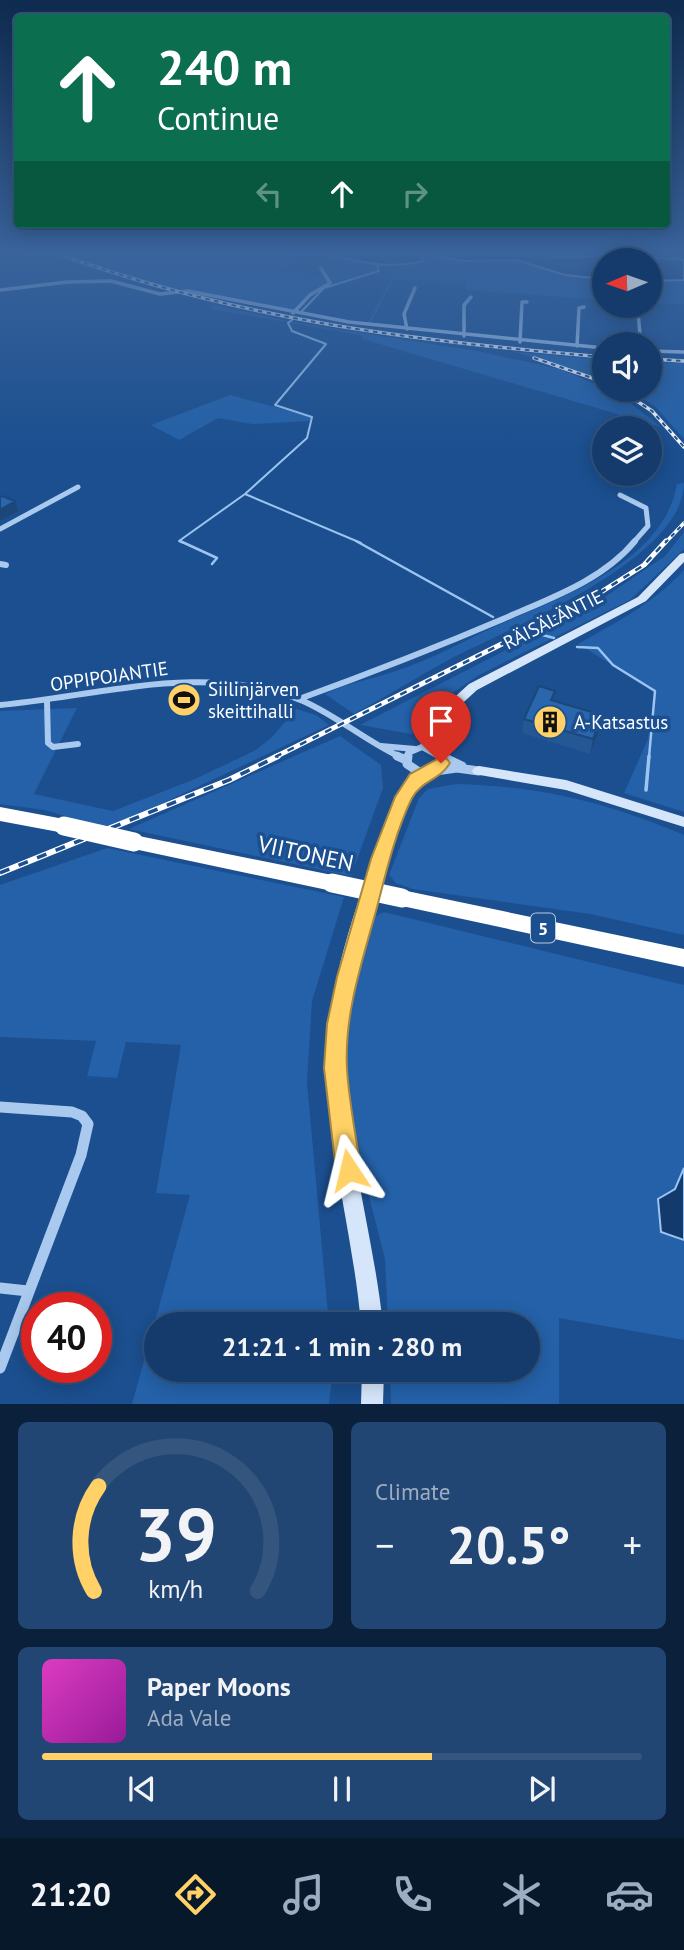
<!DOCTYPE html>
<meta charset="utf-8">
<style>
:root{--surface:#143b6b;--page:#214673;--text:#f1f3f6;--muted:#9dadc1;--line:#33557e;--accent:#ffd166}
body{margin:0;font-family:"PT Sans",sans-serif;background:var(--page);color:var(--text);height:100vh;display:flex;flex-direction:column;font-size:26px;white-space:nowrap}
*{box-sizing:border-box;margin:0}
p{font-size:23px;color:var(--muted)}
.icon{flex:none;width:38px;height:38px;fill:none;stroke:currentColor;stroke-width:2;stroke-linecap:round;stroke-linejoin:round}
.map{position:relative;height:1404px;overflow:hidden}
.details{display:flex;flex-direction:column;gap:18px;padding:18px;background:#0b203b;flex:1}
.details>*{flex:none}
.top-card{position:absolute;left:14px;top:14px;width:656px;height:214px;border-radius:7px;box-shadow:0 4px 18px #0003,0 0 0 2px var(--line);background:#0b6e4f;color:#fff;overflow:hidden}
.needle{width:46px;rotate:268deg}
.fabs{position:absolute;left:592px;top:248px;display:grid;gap:14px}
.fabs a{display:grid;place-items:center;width:70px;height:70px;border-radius:50%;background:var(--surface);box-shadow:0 4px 18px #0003,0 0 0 2px var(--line);font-size:35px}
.speed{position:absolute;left:21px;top:1292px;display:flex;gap:14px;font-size:35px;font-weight:700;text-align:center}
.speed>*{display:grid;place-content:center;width:91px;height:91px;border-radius:50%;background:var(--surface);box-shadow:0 4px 18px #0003,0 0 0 2px var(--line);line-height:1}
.speed .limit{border:10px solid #d22;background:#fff;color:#111}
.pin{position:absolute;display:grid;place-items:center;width:60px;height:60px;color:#fff;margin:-72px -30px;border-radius:50% 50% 50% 0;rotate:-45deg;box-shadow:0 0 7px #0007}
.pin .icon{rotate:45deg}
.me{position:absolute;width:77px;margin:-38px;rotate:350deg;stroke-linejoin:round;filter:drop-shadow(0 0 5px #0008)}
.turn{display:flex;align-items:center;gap:24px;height:147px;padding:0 28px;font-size:32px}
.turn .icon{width:91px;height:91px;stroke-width:2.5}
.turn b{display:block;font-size:49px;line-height:60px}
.lanes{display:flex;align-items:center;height:66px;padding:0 28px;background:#0003;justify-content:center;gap:35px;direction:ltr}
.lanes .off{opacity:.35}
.big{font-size:52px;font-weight:600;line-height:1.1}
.details .card{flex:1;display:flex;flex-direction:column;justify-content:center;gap:10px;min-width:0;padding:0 24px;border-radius:10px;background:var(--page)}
.details .dial{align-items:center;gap:0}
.dial svg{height:182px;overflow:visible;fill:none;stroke:var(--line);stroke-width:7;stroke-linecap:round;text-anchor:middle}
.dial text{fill:var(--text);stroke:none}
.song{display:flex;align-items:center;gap:21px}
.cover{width:84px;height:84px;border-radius:10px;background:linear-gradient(135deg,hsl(310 70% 55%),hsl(300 70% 35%))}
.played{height:7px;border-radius:4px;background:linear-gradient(90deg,var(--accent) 65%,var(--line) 65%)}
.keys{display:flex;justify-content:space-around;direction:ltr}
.heat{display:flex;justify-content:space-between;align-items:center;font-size:38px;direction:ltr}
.details .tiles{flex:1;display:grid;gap:18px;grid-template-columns:1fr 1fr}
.card:last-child{grid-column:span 2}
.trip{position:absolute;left:144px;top:1312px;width:396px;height:70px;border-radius:35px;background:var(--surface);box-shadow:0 4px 18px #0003,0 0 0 2px var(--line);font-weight:600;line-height:70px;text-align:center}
.menu{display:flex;height:112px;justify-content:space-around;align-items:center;background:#08182b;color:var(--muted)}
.menu .icon{width:49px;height:49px}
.menu .current{color:var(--accent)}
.menu b{font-size:32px;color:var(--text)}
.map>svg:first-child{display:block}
.green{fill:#2461a8}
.water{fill:#123a6d;stroke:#9cc4f0;stroke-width:2}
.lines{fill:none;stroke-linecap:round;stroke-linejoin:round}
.stream-far2{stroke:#9cc4f0;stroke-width:2}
.stream-far1{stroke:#9cc4f0;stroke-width:2.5}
.stream{stroke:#9cc4f0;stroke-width:3.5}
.street-far4{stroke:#a9c9ee;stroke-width:3.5}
.street-far3{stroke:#a9c9ee;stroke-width:5}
.street-far2{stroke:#a9c9ee;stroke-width:6}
.street-far1{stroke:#a9c9ee;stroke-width:9}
.street{stroke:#a9c9ee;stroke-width:11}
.secondary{fill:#d6e6fa;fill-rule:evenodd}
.highway{fill:#fff;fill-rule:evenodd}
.rail-far2-casing{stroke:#fff;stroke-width:3.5}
.rail-far1-casing{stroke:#fff;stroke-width:5}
.rail-casing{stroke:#fff;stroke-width:6}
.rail-far2{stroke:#1b4f8f;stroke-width:2;stroke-dasharray:4.5;stroke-linecap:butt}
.rail-far1{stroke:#1b4f8f;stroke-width:2.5;stroke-dasharray:7;stroke-linecap:butt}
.rail{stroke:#1b4f8f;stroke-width:3.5;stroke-dasharray:10;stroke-linecap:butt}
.highway-bridge{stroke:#fff;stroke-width:19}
.wall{fill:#245895}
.shaded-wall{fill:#1d4779}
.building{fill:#2a66ad;stroke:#1d4779;stroke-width:2}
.route{fill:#ffd166;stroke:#a68842;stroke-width:2}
.labels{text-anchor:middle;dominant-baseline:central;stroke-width:7;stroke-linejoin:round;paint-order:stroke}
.shield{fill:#1b4f8f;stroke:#bbcadd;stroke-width:2}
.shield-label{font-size:18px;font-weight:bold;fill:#fff}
.street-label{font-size:19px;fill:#fff;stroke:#1b4f8f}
.poi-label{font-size:19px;fill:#fff;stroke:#1b4f8f;text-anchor:start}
.near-street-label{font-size:23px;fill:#fff;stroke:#1b4f8f}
</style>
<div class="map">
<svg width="684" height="1404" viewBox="0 0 684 1404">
<rect width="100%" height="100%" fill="#1b4f8f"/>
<path class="green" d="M66 254H312L303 255 302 259 293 261 281 268V273L330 276 325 267 345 260 322 254 420 256 423 261 435 260 427 254 495 257 604 268V300L466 290 467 282 393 279 371 323H368L391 279 392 270 398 267 378 264 379 271 333 282 318 289 293 313 158 285Z
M538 254H684V304L649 303V261H604L589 266Z
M212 305 298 323 477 351 560 369 619 394 661 427 363 339 361 335 212 309Z
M514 352 604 360V378Z
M649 362 684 363V439L656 407 630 390H649Z
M230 395 312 417 309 421 252 424 218 418 179 440 151 425Z
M684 483C684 559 511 628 452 658 419 676 387 696 354 714L325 694C346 683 373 679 396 671 430 660 462 642 494 627 558 598 663 564 677 484Z
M684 532V549L630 600 479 675 442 700 419 732 411 734 360 725 590 607 665 556Z
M684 570V812L624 793 648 739 655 691 578 644C617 622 654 603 684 570Z
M77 708 34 794 113 811 195 779 256 750 272 737 296 709 316 715 329 725 108 829 45 810 0 804V711Z
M340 736 381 765 383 788 351 876 129 829Z
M456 784C540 786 606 802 684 835V935L590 914 413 889 396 883 389 875 419 798 428 789Z
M107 848 344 897 312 1001 307 1082 329 1325H156V1370H333L329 1404H132L190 1195 156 1193 181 1045 126 1042 117 1078 87 1076 96 1041 0 1037V885Z
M384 912 684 985V1168L661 1232 684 1240V1340L559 1318V1404H391L390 1370H527V1325H388L385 1259 345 1103 343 1038 370 919Z"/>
<path class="water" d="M322 254H538C562 260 582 256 605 255 631 254 658 258 684 260V280L649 281V261H604V279L565 275 517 260 464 261 428 255 421 256 423 261C382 270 361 261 322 254Z
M684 1168V1240L661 1232 658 1199 675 1189Z"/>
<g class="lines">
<path class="stream-far2" d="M300 313 324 288 379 271 377 264
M245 494 361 543
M184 543 179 541 245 494 307 438 312 417 275 405 326 344 292 331 288 323 292 320"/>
<path class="stream-far1" d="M180 541 217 558 212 564
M356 541 493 617
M535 633 554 638
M577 647 598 648 613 665 655 691 649 757"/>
<path class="stream" d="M646 790 649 756"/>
<path class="street-far4" d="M0 290 67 282 111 281 160 294 188 291 349 322 604 348
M293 313 310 295 330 283 321 268
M407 329 404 314 415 288
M464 336V305L471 297
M520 342 522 302H527
M641 345 638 312 642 309
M577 346 579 308 584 307
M649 351 684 352"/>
<path class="street-far3" d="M620 495 646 508 648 526 633 543
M0 529 78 487"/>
<path class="street-far2" d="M0 564 6 565
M299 699C368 674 435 648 503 619 548 599 602 581 635 541
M47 701 48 743 53 747 78 744
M0 705C99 696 206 661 303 701 337 716 366 741 400 757
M381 746 415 749
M422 747 443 721
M436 751 442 725
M440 755 445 757
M408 757V753L422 747 440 757"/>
<path class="street-far1" d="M397 756 406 760
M408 756 407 764 419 772 436 770 441 763 440 756
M441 756 462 766
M435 771 457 768 479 771
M404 798 416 778 425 773"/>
<path class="street" d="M0 1107 72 1112 82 1116 88 1124 81 1155 0 1368
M0 1288 28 1291"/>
<path class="secondary" d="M684 553V562L646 601 477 690 455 710 447 724H439L437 721 446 705 469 684 638 597 680 554Z
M479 766 566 780 684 817V827L566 790 474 774 472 771 474 768Z
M404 793 409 794 411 798C378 884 341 978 345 1071 349 1157 374 1240 383 1325H361C354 1240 329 1156 327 1071 325 977 364 884 397 798L399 794Z
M362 1370H384L383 1404H361Z"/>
<path class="highway" d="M0 807 64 819 70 821 73 826 70 831 64 833 0 821Z
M134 835 332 875 339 878 342 883 339 888 332 891 134 849 128 847 125 842 128 837Z
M402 890 684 949V967L402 906 395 904 392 898 395 892Z"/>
<defs>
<path id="rail-far2" d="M59 254C240 320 414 341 604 357
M534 358 604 382
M649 359 684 361
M620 390 652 411 684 447
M665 543 684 523"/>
<path id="rail-far1" d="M275 757 582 604 644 565 666 541"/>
<path id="rail" d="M0 873 229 780 278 756"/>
</defs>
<use href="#rail-far2" class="rail-far2-casing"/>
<use href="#rail-far1" class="rail-far1-casing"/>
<use href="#rail" class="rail-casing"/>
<use href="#rail-far2" class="rail-far2"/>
<use href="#rail-far1" class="rail-far1"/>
<use href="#rail" class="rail"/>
<path class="highway-bridge" d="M64 826 134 842
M332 883 402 898"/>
</g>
<path class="wall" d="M553 701 602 715 599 730 590 754 522 733 524 719Z"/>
<path class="shaded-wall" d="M15 501 18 511 0 521V510Z
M602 715 599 730 590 754 593 739Z"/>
<path class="building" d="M2 496 15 501 0 510V497Z
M539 686 555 691 551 700 602 715 593 739 524 719Z"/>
<linearGradient id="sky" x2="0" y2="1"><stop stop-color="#0f2b4f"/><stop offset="0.56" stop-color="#39639b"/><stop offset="1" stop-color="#39639b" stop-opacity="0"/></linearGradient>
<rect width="684" height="451" fill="url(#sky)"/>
<path class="route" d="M441 757 447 759 450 763C440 780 422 780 412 798 395 833 386 873 376 911 362 962 344 1015 347 1069 349 1102 356 1137 361 1170L358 1179 349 1182 340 1179 336 1170 324 1068 327 1024 337 977 371 859 395 797 410 774Z"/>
<defs>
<symbol id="stadium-disc" viewBox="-11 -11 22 22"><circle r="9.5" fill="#ffd166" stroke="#1b4f8f"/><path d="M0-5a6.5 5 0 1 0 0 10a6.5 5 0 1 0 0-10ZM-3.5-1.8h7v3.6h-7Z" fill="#111"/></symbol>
<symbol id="building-disc" viewBox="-11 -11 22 22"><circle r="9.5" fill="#ffd166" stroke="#1b4f8f"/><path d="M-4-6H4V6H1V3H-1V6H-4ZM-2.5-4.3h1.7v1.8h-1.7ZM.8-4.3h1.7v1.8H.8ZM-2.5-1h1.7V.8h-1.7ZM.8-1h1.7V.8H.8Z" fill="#111"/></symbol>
</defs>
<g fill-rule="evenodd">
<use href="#stadium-disc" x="165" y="681" width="38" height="38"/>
<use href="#building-disc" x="531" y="703" width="38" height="38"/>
</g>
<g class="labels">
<rect class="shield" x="531" y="913.5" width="24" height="29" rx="5"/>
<g class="shield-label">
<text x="543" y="928">5</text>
</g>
<g class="street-label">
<text transform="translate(553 619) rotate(-27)">RÄISÄLÄNTIE</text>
<text transform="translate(109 676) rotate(-8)">OPPIPOJANTIE</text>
</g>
<g class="poi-label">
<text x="208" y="689">Siilinjärven<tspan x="208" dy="22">skeittihalli</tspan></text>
<text x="574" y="722">A-Katsastus</text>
</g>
<g class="near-street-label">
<text transform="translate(306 853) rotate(12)">VIITONEN</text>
</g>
</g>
</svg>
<div class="fabs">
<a><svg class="needle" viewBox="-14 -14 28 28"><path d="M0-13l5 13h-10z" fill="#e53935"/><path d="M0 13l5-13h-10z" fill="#9dadc1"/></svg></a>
<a><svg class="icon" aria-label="sound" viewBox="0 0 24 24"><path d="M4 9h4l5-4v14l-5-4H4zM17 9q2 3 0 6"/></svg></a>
<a><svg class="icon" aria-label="layers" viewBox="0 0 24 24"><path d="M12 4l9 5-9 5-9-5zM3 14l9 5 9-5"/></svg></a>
</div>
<div class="speed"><div class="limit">40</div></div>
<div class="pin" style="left:441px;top:763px;background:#d93025"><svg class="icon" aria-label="arrive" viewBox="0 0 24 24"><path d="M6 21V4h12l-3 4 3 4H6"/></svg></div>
<svg class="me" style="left:349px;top:1170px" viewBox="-20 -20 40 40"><path d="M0-17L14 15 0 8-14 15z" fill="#ffd166" stroke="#fff" stroke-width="4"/></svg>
<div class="trip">21:21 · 1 min · 280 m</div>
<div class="top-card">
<div class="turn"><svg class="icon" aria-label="ahead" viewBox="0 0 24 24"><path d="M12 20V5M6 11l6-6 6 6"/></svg><div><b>240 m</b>Continue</div></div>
<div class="lanes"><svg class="icon off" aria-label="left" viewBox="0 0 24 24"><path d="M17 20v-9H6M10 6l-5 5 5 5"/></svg><svg class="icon" aria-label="ahead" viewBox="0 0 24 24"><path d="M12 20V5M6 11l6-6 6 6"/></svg><svg class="icon off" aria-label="right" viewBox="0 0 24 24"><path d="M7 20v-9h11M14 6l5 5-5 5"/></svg></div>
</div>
</div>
<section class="details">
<div class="tiles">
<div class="card dial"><svg viewBox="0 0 100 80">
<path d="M14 69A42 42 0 1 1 86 69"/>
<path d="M14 69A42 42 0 0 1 16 23" stroke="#ffd166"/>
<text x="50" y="56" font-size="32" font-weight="700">39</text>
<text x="50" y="72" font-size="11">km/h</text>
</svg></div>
<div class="card"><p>Climate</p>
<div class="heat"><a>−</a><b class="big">20.5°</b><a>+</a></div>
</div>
<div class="card">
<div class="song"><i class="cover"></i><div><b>Paper Moons</b><p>Ada Vale</p></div></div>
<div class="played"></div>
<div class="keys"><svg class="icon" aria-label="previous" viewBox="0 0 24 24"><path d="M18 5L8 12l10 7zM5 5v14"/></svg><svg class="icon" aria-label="pause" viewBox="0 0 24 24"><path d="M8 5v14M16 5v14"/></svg><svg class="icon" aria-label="next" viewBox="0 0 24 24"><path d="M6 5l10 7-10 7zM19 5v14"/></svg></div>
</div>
</div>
</section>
<nav class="menu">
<b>21:20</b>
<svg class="icon current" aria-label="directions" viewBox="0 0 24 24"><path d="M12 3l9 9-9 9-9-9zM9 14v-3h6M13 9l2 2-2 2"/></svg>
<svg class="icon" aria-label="music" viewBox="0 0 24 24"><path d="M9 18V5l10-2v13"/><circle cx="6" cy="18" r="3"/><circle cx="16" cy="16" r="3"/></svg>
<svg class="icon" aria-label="phone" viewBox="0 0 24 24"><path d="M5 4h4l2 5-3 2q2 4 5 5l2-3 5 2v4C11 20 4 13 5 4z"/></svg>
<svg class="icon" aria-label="climate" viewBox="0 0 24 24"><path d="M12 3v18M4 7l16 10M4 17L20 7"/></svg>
<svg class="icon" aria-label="car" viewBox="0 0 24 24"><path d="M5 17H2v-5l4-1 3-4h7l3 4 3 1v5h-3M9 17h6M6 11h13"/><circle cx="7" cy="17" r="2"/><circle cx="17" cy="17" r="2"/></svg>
</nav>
